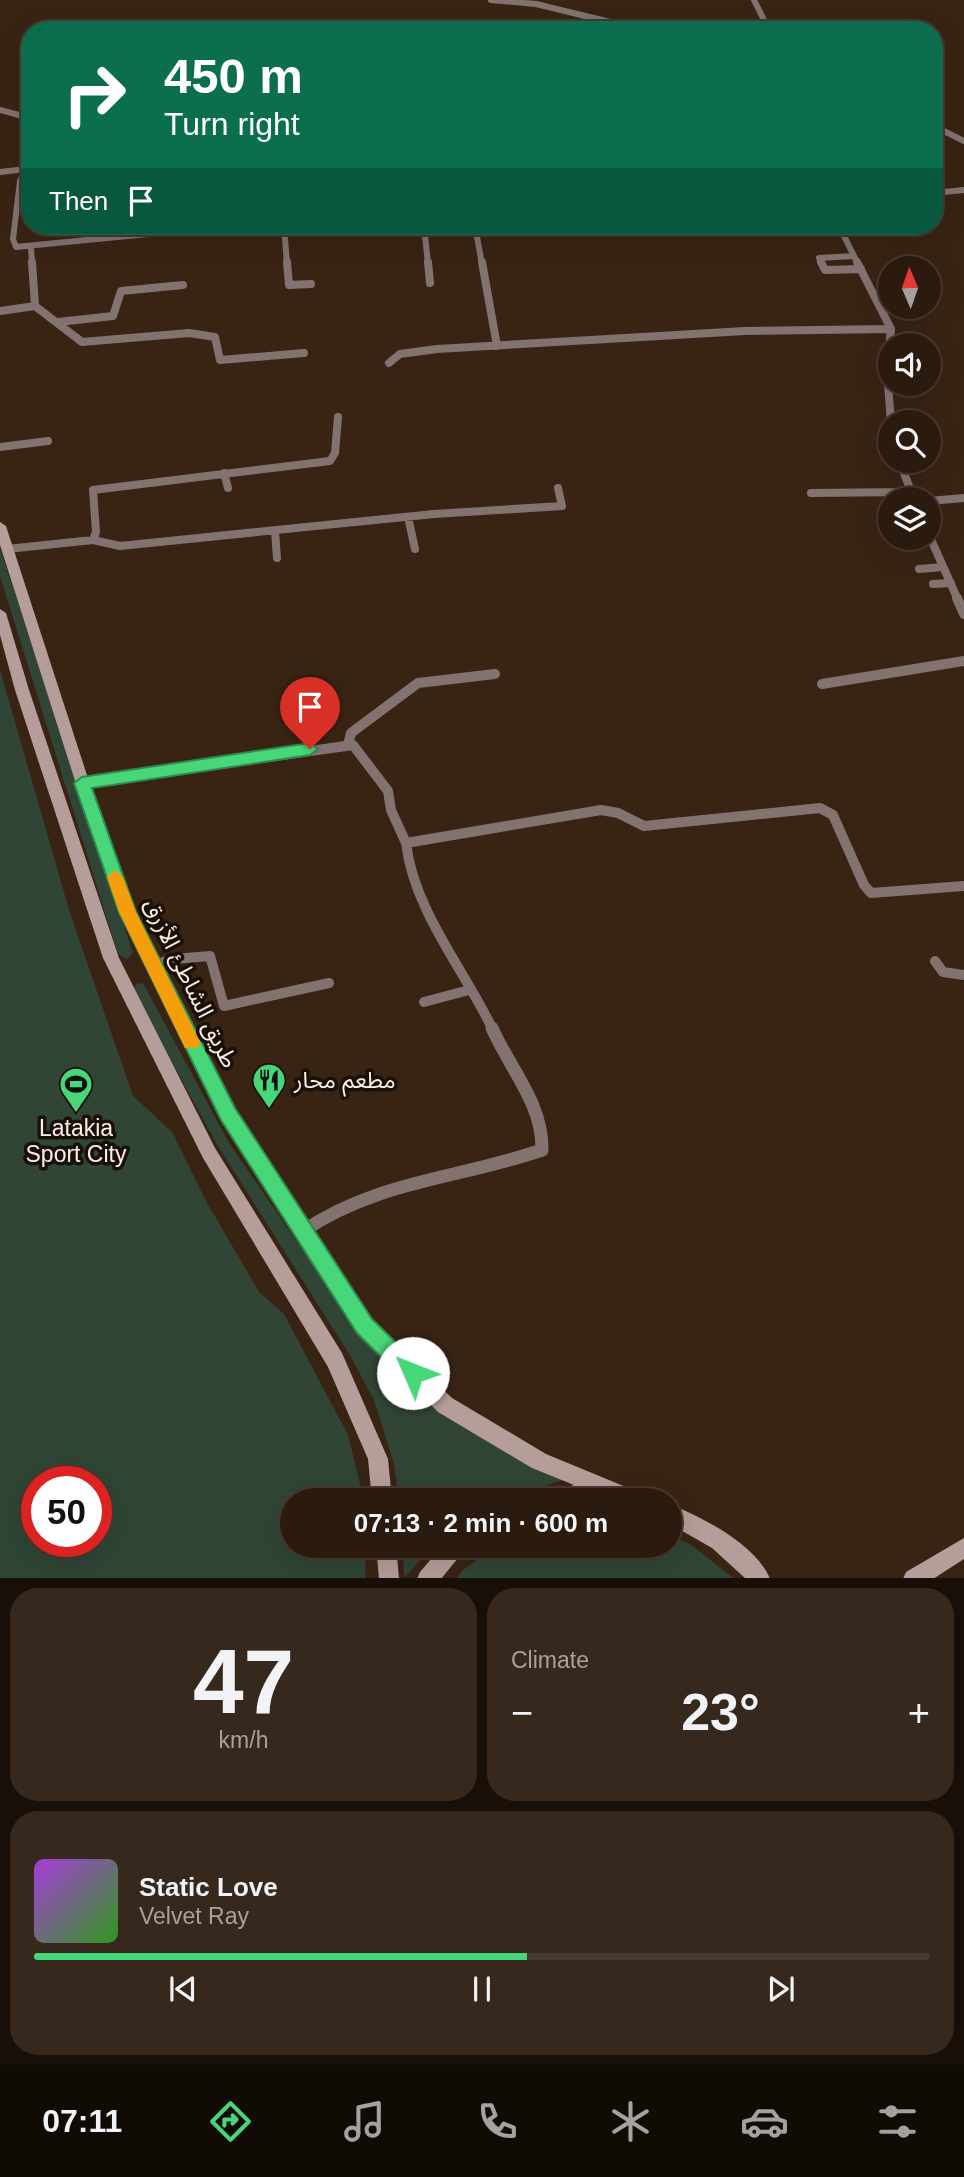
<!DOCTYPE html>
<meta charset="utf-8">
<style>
:root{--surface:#2b1b0f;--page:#37281d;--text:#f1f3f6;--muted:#a6a19e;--line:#47392f;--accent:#48d778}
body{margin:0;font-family:Arial,"Noto Sans Arabic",sans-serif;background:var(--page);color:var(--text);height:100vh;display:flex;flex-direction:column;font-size:26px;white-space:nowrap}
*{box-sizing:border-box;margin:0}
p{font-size:23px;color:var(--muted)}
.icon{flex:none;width:38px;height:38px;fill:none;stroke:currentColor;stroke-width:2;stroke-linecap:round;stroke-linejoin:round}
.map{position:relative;height:1578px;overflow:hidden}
.panel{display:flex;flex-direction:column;gap:10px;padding:10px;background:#180f08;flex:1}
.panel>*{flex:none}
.top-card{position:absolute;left:21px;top:21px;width:922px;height:214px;border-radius:28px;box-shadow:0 7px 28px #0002,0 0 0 2px var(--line);background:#0b6e4f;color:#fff;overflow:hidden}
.needle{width:46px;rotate:358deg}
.controls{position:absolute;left:878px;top:256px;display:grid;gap:14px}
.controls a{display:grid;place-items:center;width:63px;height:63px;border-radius:50%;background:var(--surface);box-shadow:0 7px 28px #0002,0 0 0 2px var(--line);font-size:35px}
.speed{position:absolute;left:21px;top:1466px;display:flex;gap:14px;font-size:35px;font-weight:700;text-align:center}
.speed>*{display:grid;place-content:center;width:91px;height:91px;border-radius:50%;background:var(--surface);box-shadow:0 7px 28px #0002,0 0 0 2px var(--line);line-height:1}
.speed .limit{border:10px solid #d22;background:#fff;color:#111}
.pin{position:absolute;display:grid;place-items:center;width:60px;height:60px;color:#fff;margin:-72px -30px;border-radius:50% 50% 50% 0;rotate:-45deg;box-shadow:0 0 7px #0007}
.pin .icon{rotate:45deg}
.me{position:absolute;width:77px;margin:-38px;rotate:314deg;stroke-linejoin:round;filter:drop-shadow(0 0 5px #0008)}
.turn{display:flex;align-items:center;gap:24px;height:147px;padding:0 28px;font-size:32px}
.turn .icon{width:91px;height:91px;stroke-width:2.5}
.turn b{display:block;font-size:49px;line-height:60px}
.then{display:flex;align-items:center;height:66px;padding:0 28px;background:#0003;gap:14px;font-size:26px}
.big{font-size:52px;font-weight:600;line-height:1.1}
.panel .tile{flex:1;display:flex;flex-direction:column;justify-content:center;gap:10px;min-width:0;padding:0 24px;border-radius:28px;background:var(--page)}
.panel .dial{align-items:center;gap:0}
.dial b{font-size:91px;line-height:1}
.song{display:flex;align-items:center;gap:21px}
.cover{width:84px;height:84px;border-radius:10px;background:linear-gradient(135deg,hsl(280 70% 55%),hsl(110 70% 35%))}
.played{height:7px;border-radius:4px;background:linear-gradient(90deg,var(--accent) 55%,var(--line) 55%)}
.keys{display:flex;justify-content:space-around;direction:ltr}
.heat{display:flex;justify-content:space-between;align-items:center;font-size:38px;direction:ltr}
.panel .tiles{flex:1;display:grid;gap:10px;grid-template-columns:1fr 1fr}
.tile:last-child{grid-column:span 2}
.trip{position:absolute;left:280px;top:1488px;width:402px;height:70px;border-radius:35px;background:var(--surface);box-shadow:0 7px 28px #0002,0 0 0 2px var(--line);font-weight:600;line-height:70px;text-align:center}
.dock{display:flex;height:112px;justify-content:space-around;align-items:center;background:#110b06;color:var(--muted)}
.dock .icon{width:49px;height:49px}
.dock .active{color:var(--accent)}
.dock b{font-size:32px;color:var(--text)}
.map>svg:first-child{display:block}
.green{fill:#304535;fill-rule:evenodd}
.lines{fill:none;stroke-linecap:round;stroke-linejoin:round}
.minor-far3{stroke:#827371;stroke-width:6}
.minor-far2{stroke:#827371;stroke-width:8}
.minor-far1{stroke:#827371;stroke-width:10}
.minor{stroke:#827371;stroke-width:13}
.secondary{fill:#b59d99;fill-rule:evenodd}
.route{fill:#48d778;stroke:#2f8c4e;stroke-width:2}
.slow{fill:#f59e0b}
.labels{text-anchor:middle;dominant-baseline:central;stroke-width:7;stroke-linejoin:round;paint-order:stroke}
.street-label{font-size:23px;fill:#feefe5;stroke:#191009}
.poi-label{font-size:23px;fill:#feefe5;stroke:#191009;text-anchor:start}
</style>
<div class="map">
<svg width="964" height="1579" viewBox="0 0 964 1579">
<rect width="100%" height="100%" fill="#392414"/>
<path class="green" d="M0 548 133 953 127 959 118 954 0 576Z
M0 670 70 913 133 1096 172 1132 206 1201 259 1292 284 1314 348 1435 364 1500H292V1545H366L365 1578H0ZM96 1482V1542H37V1482Z
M143 983 229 1143 354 1324 438 1408 563 1480 499 1500H399L394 1464 374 1400 351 1357 216 1143 133 990 137 984Z
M670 1536 690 1544 733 1578H457L463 1570 498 1545H670Z
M403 1545H434L404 1578Z"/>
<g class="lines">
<path class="minor-far3" d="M491 0 536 4 643 30
M754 0 769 30
M0 110 30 118
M934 126 964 141
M30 159 20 181 13 239 16 247 229 226
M0 172 26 169
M934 193 964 190
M284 226 287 264
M424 226 428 264
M475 226 482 264
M507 226 643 229 671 226
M839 226 858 264
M31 247 32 264
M822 264 819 258 854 256"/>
<path class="minor-far2" d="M287 262 289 285 311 284
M428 262 430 283
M482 262 497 346
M821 262 825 270 861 269
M857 262 891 329 887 371 891 422
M35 306 82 342 189 333 215 337 220 360 304 353
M0 311 35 306 32 262
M58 322 113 316 121 291 183 285
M389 363 400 354 437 349 745 331 891 329
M0 447 48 441
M899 460 914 499
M224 473 228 488
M811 493 910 492
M929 501 964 498
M408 517 415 549
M275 531 277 558
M929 535 958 600
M93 540 120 546 434 514 562 506 558 488
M7 549 93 540 96 532 93 490 330 461 335 453 338 417
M919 569 943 567
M933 584 951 583"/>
<path class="minor-far1" d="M957 598 964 614
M822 684 964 661
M348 745 351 733 418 683 495 674
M82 783 353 745 388 791 391 810 406 843
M935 961 943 972 964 975
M153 965 174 959 210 956 224 1006 329 983
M424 1002 469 990
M493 1030C464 969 414 911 406 843L601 810 618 813 644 826 820 808 833 815 864 885 871 893 964 886"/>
<path class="minor" d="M303 1231C379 1180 458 1179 542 1150 543 1104 510 1069 492 1028"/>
<path class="secondary" d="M0 522 6 526 98 809 135 912 234 1109 371 1320 452 1398 546 1454 638 1492 641 1500H543L546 1493 574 1485 532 1468 438 1412 359 1332 222 1119 121 912 84 809 0 545Z
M0 609 6 613 29 690 119 958 215 1148 342 1353 388 1459 392 1500H372L368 1459 328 1367 203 1158 103 958 15 690 0 635Z
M670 1504C703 1518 756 1544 770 1579H746L712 1548 670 1524Z
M964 1538V1559L933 1579H903L906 1572Z
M376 1545H396L399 1579H379Z
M443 1545H466L463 1552 441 1579H417L420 1572Z"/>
</g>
<path class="route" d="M310 743 318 749 310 755 92 788 136 912 235 1108 372 1319 420 1366 423 1373 420 1381 413 1384 405 1381 357 1333 221 1120 119 912 74 783 82 777Z"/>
<path class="slow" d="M115 870 123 877 136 912 200 1042 198 1048H185L119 912 107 877Z"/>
<defs>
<symbol id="restaurant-pin" viewBox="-11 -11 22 30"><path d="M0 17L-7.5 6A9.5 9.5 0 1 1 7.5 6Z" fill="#48d778" stroke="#191009"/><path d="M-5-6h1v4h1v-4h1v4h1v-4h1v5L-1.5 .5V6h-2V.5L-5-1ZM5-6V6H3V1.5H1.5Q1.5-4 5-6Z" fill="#111"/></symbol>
<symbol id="stadium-pin" viewBox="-11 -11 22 30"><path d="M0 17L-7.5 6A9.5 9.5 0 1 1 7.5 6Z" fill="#48d778" stroke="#191009"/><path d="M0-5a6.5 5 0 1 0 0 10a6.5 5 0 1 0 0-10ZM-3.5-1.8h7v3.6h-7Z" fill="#111"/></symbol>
</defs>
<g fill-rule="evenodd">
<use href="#restaurant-pin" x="250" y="1061" width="38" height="52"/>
<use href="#stadium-pin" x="57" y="1065" width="38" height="52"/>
</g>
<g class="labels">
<g class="street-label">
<text transform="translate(191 983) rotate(64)">طريق الشاطئ الأزرق</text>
</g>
<g class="poi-label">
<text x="294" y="1080">مطعم محار</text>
<text x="76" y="1128" text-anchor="middle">Latakia<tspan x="76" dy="26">Sport City</tspan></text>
</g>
</g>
</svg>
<div class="controls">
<a><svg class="needle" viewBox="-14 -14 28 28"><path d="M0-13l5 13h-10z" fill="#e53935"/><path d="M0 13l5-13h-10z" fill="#a6a19e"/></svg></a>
<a><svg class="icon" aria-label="sound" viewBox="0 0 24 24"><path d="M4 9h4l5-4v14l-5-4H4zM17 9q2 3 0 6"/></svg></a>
<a><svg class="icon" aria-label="search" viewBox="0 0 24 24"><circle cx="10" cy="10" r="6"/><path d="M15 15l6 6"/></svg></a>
<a><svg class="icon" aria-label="layers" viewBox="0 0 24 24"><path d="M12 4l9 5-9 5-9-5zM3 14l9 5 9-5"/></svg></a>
</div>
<div class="speed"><div class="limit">50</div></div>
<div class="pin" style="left:310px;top:749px;background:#d93025"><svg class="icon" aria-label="arrive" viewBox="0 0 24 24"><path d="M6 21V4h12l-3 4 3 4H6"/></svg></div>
<svg class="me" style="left:413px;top:1373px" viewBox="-20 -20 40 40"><circle r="19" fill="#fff"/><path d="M0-13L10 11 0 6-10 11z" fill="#48d778"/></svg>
<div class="trip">07:13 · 2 min · 600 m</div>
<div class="top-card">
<div class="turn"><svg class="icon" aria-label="right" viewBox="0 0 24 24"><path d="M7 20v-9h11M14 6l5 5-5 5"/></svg><div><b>450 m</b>Turn right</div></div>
<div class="then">Then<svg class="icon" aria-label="arrive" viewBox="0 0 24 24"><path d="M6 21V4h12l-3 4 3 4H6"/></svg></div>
</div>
</div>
<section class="panel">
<div class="tiles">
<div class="tile dial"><b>47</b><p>km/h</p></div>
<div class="tile"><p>Climate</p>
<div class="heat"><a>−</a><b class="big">23°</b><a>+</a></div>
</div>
<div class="tile">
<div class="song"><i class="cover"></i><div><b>Static Love</b><p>Velvet Ray</p></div></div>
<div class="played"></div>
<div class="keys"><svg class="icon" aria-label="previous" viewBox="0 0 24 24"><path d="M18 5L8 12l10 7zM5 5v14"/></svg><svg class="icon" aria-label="pause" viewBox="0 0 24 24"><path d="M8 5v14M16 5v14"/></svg><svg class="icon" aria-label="next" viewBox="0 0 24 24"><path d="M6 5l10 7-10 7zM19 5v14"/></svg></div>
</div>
</div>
</section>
<nav class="dock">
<b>07:11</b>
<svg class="icon active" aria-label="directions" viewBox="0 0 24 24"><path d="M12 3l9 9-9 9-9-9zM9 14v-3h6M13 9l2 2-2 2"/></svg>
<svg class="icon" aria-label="music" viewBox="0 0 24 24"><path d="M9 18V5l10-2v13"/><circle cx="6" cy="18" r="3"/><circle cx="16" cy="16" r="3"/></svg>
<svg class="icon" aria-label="phone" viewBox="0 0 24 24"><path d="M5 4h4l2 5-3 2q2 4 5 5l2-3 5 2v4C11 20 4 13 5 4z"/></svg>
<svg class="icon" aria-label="climate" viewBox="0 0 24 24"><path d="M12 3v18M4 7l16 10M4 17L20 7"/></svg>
<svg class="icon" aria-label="car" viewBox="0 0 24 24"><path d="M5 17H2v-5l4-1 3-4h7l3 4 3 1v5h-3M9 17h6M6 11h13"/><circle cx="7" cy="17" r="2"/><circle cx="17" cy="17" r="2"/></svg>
<svg class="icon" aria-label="filters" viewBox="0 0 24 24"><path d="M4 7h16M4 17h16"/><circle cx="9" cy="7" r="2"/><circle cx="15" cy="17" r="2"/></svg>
</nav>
